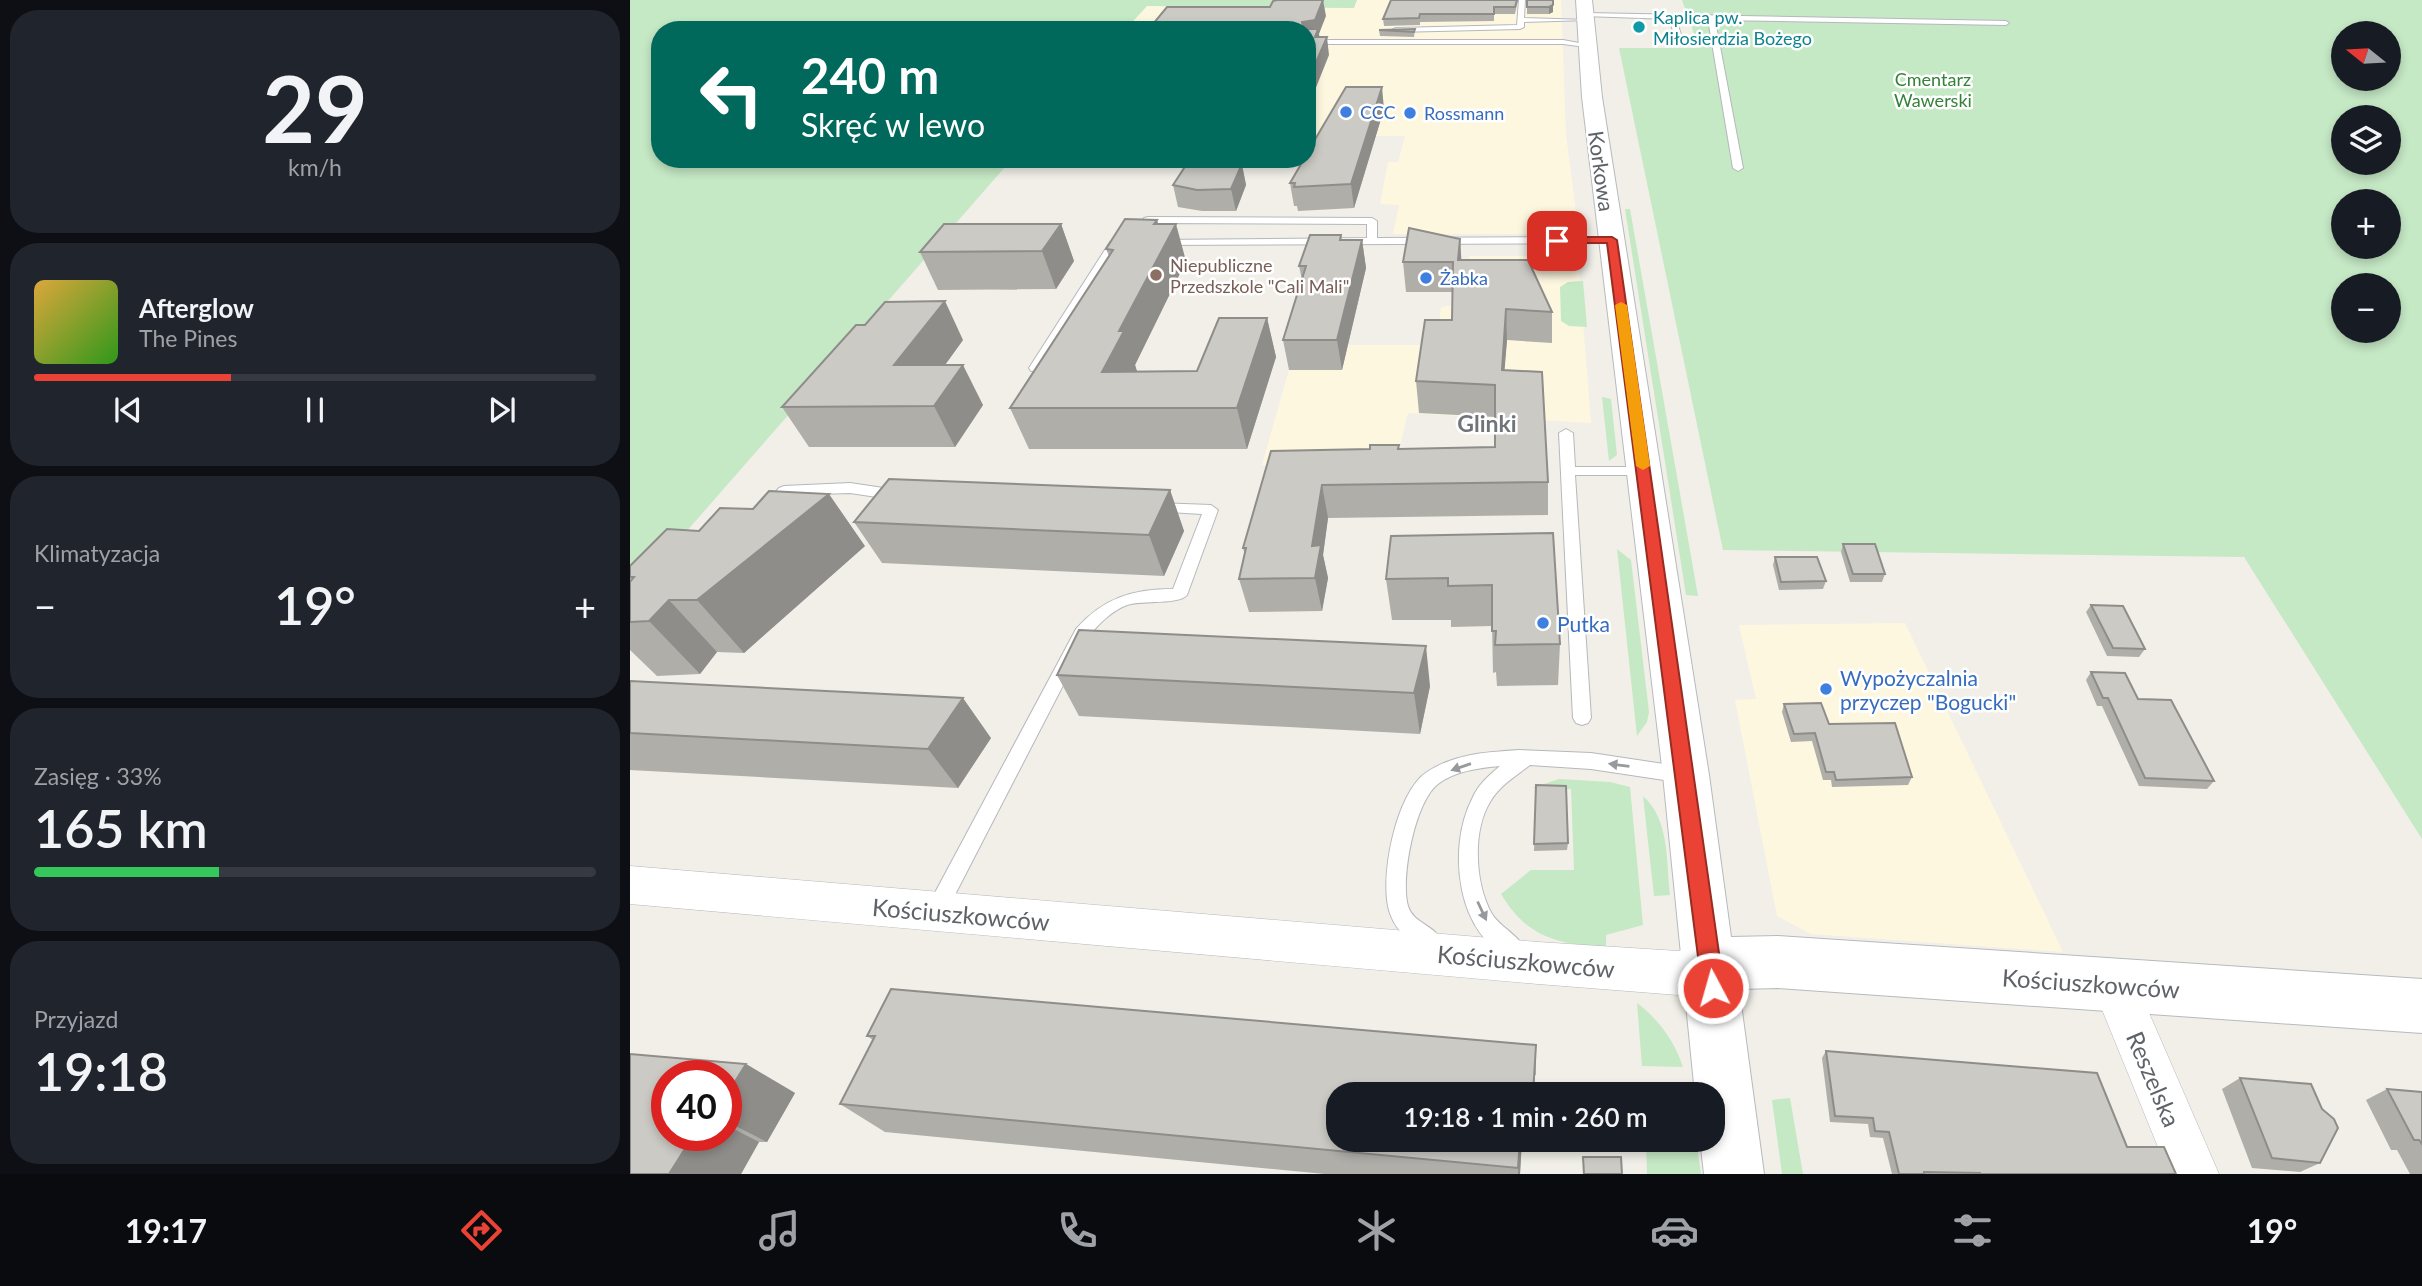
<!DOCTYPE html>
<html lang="pl">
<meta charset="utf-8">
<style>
:root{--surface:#171b24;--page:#20242c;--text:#f1f3f6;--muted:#9ea1a6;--line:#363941;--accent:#ea4335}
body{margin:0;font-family:Lato,sans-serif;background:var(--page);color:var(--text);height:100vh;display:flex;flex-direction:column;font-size:26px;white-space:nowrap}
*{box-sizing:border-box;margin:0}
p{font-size:23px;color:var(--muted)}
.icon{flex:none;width:38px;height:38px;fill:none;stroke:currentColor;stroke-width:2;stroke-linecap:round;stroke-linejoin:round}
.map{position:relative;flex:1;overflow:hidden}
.details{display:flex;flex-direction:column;gap:10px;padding:10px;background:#0d0f14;width:630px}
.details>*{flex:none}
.top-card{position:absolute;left:21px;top:21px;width:665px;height:147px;border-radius:28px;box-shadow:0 4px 10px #0003;background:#00695c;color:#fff;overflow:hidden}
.needle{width:46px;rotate:288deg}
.fabs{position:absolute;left:1701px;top:21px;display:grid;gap:14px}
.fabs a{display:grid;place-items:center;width:70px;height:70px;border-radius:50%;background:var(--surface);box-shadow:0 4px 10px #0003;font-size:35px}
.speed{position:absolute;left:21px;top:1060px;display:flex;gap:14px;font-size:35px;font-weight:700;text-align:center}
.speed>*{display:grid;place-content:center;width:91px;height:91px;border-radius:50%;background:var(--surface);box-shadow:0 4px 10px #0003;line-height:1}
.speed .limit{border:10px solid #d22;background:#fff;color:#111}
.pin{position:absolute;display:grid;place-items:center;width:60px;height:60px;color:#fff;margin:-30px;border-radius:14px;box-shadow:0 4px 10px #0006}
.me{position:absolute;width:77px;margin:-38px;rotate:354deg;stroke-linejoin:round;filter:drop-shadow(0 0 5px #0008)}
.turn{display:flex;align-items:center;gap:24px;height:147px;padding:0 35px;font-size:32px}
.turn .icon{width:91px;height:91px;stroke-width:2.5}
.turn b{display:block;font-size:49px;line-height:60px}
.big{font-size:52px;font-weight:600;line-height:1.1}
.details .widget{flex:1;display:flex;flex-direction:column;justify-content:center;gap:10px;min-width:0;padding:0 24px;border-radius:28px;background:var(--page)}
.details .dial{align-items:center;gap:0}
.dial b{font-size:91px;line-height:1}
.song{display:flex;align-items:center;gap:21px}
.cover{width:84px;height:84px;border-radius:10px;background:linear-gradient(135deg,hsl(40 70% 55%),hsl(110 70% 35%))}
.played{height:7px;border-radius:4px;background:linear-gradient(90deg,var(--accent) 35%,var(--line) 35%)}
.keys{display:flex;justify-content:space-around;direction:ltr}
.heat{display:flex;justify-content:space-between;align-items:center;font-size:38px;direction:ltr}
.charge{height:10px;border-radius:5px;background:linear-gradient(90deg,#34c759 33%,var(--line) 0)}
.trip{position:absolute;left:696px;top:1082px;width:399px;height:70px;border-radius:28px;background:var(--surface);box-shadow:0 4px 10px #0003;font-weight:600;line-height:70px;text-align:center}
.dock{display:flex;height:112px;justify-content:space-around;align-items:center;background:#090b0e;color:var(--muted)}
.dock .icon{width:49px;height:49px}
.dock .current{color:var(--accent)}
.dock b{font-size:32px;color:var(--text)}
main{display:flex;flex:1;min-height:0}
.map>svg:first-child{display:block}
.commercial{fill:#fef7e0}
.green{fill:#c5e8c5;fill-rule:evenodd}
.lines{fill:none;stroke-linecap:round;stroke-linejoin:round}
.lane-casing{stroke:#b5b8bc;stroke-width:2}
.street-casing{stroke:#b5b8bc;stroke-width:1}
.secondary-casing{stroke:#b6babf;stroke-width:2}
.lane{fill:#fff;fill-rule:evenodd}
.street{fill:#fff;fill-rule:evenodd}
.secondary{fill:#fff;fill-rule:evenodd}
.wall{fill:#afaea9;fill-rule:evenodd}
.shaded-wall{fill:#8f8d8a}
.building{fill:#cccac5;stroke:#8f8d8a;stroke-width:2}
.oneway{fill:#979a9d}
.route{fill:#ea4335;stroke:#982c22;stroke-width:2}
.slow{fill:#f59e0b}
.culture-dot{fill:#0f9aa8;stroke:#fff;stroke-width:2.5}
.shop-dot{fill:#3f7fe0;stroke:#fff;stroke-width:2.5}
.education-dot{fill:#8d6e63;stroke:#fff;stroke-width:2.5}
.labels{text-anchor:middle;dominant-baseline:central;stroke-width:5;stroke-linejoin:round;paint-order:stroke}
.far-culture-label{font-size:18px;fill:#0d838f;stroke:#fff;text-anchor:start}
.far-park-label{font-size:18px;fill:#348238;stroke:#fff}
.far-shop-label{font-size:18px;fill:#366cbe;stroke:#fff;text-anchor:start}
.far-education-label{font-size:18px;fill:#785e54;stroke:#fff;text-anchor:start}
.street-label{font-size:21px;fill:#5f6368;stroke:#fff}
.shop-label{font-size:21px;fill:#366cbe;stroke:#fff;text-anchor:start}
.neighbourhood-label{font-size:23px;font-weight:bold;fill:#70757a;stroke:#fff}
.near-street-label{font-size:24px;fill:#5f6368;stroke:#fff}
</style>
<main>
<section class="details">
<div class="widget dial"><b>29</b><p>km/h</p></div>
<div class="widget">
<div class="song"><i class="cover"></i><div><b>Afterglow</b><p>The Pines</p></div></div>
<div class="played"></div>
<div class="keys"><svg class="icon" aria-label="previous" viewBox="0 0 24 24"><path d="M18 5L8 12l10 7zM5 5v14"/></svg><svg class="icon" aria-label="pause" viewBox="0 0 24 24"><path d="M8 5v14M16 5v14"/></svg><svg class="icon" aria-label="next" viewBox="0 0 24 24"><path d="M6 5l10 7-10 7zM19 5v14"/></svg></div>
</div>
<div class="widget"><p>Klimatyzacja</p>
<div class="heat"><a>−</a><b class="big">19°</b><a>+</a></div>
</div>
<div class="widget"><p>Zasięg · 33%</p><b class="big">165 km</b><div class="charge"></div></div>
<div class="widget"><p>Przyjazd</p><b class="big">19:18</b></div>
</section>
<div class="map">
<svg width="1792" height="1174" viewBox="0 0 1792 1174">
<rect width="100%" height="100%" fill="#f1efe8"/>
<path class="commercial" d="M727 0H931L936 135 949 234H763L769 205 750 204 758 162H768L775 136H677V30H495L516 6 723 8Z
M839 256H943L948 259 961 423 778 413 764 469 632 465 666 345H807L811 307 840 303Z
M1275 623 1433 952 1181 934 1147 916 1105 700 1126 699 1109 625Z"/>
<path class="green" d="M0 0H727L724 8 517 6 495 30H30V159H382L0 596Z
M1052 0H1792V839L1614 557 1093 550 989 48H1069ZM1713 33H1759V79H1713ZM1713 117H1759V163H1713ZM1713 201H1759V247H1713ZM1713 285H1759V331H1713Z
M995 209H1000L1068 596 1056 595Z
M953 281 957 327 939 326 931 321 930 287 938 282Z
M972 397 981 399 987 455 979 461Z
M987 549 1001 560 1019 712 1017 722 1007 736Z
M929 779 980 782 1000 787 1013 925 976 935V948C928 943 898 939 871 894L901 870H944L941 789 902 788Z
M1013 796C1040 820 1036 861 1040 895L1024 896Z
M1007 1003C1029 1020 1044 1040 1053 1067L1012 1066Z
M1160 1098 1173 1174H1152L1142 1100Z
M1016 1139H1066L1071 1174H1017Z"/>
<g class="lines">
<defs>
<path id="lane" d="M889 0H895L894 18 958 20 894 22V27L890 29 766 32 762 30 766 28 887 25Z
M956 13 1376 21 1379 23 1376 25 1085 20 1113 168 1108 171 1103 168 1078 19H1046L1053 41 1049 43 1045 41 1040 19 954 16Z
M677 40H933L960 45 956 47 933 44H677Z
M518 217 742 218 747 221V238L982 237 987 240 982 243 529 245 524 242 525 240 737 238V224L521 223 516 232H508L507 230 514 218Z
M485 239 498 242 488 245 409 371H401L399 368 480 242Z
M936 429 943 433 945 467H1013L1020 471 1013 475H945L961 718 958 723 952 725 946 723 943 718 929 433Z
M220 483 267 490 274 495 267 500 220 493 158 495 144 510H134L132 507 149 488 154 486Z
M527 503 581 505 588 510 557 595C549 605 512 600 497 605 481 611 469 624 458 637L314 916 307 919 300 916 297 909 300 902 446 629C473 598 503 589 543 589L572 514 522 511 520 508 522 505Z
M889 750 961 753 1054 767 1061 769 1063 775 1061 781 1054 783 961 769 900 765C886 776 869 786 860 802 842 832 845 884 862 914 871 928 889 935 895 950L892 957 884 960C826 937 817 848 842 799 848 785 858 776 870 766 849 768 825 771 808 784 785 801 770 879 778 906 783 923 804 925 811 940L808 947 800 950C783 943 768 934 761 916 747 884 766 791 797 772 824 754 857 752 889 750Z"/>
<path id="street" d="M0 866 908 942 1048 951 1080 942 1095 948 1102 963 1095 978 1048 995 908 984 0 904Z
M1484 963 1500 969 1589 1174H1539L1462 985 1468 969Z"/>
<path id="secondary" d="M946 0H962L972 97 1079 775 1101 937 1148 936 1792 979V1033L1148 988 1109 989 1134 1174H1074L1070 1139H1083V1094H1065L1033 775 952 97Z"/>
</defs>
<use href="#lane" class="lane-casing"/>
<use href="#street" class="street-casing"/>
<use href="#secondary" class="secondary-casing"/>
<use href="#lane" class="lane"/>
<use href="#street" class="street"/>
<use href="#secondary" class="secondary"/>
</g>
<path class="wall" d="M888 0 885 14H864V21L790 22V25L754 26 753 19Z
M897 0H923V12L919 14H897Z
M785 29 784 37 750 36 749 30Z
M754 109 724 208 668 211 667 206H664L660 183Z
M409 159H456L451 166H411Z
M487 159H615L612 165 616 185 606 211H572L548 207 543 185 555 167 553 161Z
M527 220 528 224 556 261 505 365 507 372 567 371 637 318 646 357 617 449H399L380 408 479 256 476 249Z
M431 224 444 261 426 289 308 290 290 252Z
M711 235 712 240H732L736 268 712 370H659L653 340 672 280 669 266Z
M830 239 831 260 922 312V343L877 340 874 370 918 482V515L698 518 693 555 698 578 692 611 619 612 609 579 615 555 613 548 641 451 740 449 769 445V449L865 447V417L789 413 786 381 822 320 823 292H776L773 262Z
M333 340 315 365 353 405 325 447H179L152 407Z
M540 490 554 531 534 576 252 563 224 522Z
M923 533 930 644 928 685 867 686 866 672 863 673 862 626 821 627V620H762L756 579Z
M1213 544 1255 574 1252 582H1220L1211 552Z
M235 546 114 653 87 652 70 674 27 676 0 650V566Z
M1145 557 1196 581 1193 589 1149 590 1143 565Z
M1461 605 1515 649 1509 657 1477 656 1456 612Z
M1461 672 1508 699 1584 781 1577 789 1509 786 1472 706H1467L1456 680Z
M427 675 800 686 790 734 449 716Z
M0 681 361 738 328 788 0 770Z
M1154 704 1199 724 1282 777 1278 785 1202 787 1201 780H1193L1182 741 1161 742 1152 712Z
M906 785 938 843 937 850 904 851Z
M237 1036 906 1045V1075L709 1094V1139H892L890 1174H695L255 1132 210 1104 243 1040Z
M1196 1051 1497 1147 1546 1174H1262L1253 1138 1240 1137 1238 1124 1200 1122 1192 1058Z
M0 1054 116 1064 165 1093 137 1142H129L111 1174H0ZM37 1076H96V1136H37Z
M1610 1078 1690 1163 1670 1172 1622 1168 1592 1089Z
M1757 1089 1792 1092V1174H1780L1767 1150H1761L1736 1100Z"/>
<path class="shaded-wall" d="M693 0 696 16 689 34 691 47 673 30 672 22Z
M923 5V12L919 14V7Z
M697 37 699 55 677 110V83Z
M752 87 754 109 724 208 721 184Z
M448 159H456L451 166Z
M600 159H615L612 165 616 185 606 211 601 189 597 164Z
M527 220 534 246 546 224 556 261 505 365 507 371 488 408 472 372 489 331 524 224Z
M431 224 444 261 426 289 412 251Z
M830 239 832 269 828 260Z
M732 240 736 268 712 370 707 340Z
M315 301 333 340 286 405 264 365Z
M876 309 877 340 872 402V370Z
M637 318 646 357 617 449 607 408Z
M333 365 353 405 325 447 304 406Z
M692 485 698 518 693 555 698 578 692 611 685 578 682 546Z
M540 490 554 531 534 576 519 535Z
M199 494 235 546 114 653 67 600Z
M58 581 39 600 87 652 70 674 19 621 25 600Z
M796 646 800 686 790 734 784 693Z
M333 698 361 738 328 788 298 749Z
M906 1045 904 1094H903Z
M116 1064 165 1093 137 1142 96 1121V1096Z
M96 1125 129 1142 111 1174H39L63 1136H96Z
M890 1139H892L890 1174H888Z"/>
<path class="building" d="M647 0H693L685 20 672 22 674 29H688L685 37H697L677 83V30H518L537 7H640L643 1Z
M761 0H887L885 7H864V14H790L789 18 753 19Z
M897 0H923V5L919 7H897Z
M785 29 784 32 749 30Z
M716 87H752L721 184 664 187 665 183H660L674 159H677V153Z
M560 159H600L597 164H612L601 189 567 190 543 185Z
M495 219 527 220 524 224H546L489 331H494L472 372 567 371 589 318H637L607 408H380L483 250 476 249Z
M314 224H431L412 251 290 252Z
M779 228 830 239 828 260H898L922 312 876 309 872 370 912 372 918 482 692 485 682 546 691 545 685 578 609 579 616 548H613L641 451 740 449V445H769L768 449 865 447V385L786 381 795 320H822L823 262H773Z
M680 235H711L710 240H732L707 340H653L676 266H669Z
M315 301 264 365H333L304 406 152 407 226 325H235L255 302Z
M259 479 540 490 519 535 224 522Z
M139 491 199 494 67 600H39L19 621 0 622V582L4 577H0V566L37 529 69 531 90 508 123 509Z
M923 533 930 644 865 645 866 631H862V585L818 586V578L756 579 761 536Z
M1213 544H1245L1255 574H1223Z
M1145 557H1187L1196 581 1151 582Z
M1461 605 1493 606 1515 649 1483 648Z
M449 630 796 646 784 693 427 675Z
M1461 672 1495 673 1508 699 1541 700 1584 781 1515 778 1478 698H1473Z
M0 681 333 698 298 749 0 733Z
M1191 703 1199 724 1265 723 1282 777 1206 780 1204 772H1196L1185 733 1164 734 1154 704Z
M906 785 936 786 938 843 904 844Z
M261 989 906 1045 903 1094H709V1139H890L888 1168 210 1104 245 1036H237Z
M1196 1051 1467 1073 1497 1147H1534L1546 1174H1350V1173L1294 1172V1174H1269L1259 1132 1245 1131 1243 1118 1205 1116Z
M0 1054 116 1064 96 1096V1076H37V1136H63L39 1174H0Z
M1610 1078 1681 1084 1692 1109 1704 1119 1708 1128 1690 1163 1642 1158Z
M1757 1089 1792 1092V1144L1789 1140H1784Z
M953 1157H991L992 1174H954Z"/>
<defs><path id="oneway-solid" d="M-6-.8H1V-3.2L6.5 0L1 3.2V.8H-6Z" transform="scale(1.75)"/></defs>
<g class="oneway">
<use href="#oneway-solid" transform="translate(989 765) rotate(-173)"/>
<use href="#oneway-solid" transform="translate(831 767) rotate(161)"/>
<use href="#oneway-solid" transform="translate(852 911) rotate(65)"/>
</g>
<path class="route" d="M927 237H982L987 240 1094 988 1091 995 1083 999 1075 995 1072 988 977 243H923V238Z"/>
<path class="slow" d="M991 302 997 305 1020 466 1013 470 1006 466 985 305Z"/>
<circle class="culture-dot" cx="1009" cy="27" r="7"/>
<g class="shop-dot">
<circle cx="716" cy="112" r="7"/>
<circle cx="780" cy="113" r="7"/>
<circle cx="796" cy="278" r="7"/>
<circle cx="913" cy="623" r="7"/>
<circle cx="1196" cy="689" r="7"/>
</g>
<circle class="education-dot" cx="526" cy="275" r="7"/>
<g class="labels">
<g class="far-culture-label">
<text x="1023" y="17">Kaplica pw.<tspan x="1023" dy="21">Miłosierdzia Bożego</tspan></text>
</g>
<g class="far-park-label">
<text x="1303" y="79">Cmentarz<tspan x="1303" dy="21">Wawerski</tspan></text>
</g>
<g class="far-shop-label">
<text x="730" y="112">CCC</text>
<text x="794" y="113">Rossmann</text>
<text x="810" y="278">Żabka</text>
</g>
<g class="far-education-label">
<text x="540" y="265">Niepubliczne<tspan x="540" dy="21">Przedszkole "Cali Mali"</tspan></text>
</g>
<g class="street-label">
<text transform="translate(972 171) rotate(82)">Korkowa</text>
</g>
<g class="shop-label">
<text x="927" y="623">Putka</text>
<text x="1210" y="677">Wypożyczalnia<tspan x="1210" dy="24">przyczep "Bogucki"</tspan></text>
</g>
<g class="neighbourhood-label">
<text x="857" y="423">Glinki</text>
</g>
<g class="near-street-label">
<text transform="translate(331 914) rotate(5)">Kościuszkowców</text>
<text transform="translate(896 961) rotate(5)">Kościuszkowców</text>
<text transform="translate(1461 983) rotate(4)">Kościuszkowców</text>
<text transform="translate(1524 1079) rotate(67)">Reszelska</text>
</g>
</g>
</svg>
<div class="fabs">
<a><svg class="needle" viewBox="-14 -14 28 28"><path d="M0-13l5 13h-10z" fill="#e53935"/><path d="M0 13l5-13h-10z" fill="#9ea1a6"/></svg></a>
<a><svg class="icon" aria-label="layers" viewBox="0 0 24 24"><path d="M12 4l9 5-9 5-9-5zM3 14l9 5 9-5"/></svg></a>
<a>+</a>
<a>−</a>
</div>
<div class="speed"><div class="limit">40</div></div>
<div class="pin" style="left:927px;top:241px;background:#d93025"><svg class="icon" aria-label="arrive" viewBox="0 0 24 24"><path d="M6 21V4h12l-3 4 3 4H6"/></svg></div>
<svg class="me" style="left:1083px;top:988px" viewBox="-20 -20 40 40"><circle r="17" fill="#ea4335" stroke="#fff" stroke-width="3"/><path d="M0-11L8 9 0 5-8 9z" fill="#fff"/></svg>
<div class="trip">19:18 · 1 min · 260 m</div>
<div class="top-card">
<div class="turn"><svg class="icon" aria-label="left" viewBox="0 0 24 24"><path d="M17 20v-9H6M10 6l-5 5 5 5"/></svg><div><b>240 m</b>Skręć w lewo</div></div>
</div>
</div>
</main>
<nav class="dock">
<b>19:17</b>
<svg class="icon current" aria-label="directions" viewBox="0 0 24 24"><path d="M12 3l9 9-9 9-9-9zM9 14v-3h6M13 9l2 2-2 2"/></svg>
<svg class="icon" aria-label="music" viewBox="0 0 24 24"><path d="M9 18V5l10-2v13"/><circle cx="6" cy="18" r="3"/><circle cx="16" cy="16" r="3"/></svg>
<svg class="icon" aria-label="phone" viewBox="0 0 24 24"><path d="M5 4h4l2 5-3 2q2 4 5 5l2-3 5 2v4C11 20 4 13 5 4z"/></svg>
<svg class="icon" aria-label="climate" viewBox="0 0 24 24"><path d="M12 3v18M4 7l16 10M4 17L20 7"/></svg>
<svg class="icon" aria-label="car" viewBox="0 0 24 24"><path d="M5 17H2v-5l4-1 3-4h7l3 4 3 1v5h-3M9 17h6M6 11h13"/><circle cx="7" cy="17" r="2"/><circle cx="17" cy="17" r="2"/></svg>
<svg class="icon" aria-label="filters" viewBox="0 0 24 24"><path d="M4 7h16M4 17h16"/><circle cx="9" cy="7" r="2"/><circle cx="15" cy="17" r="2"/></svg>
<b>19°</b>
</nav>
